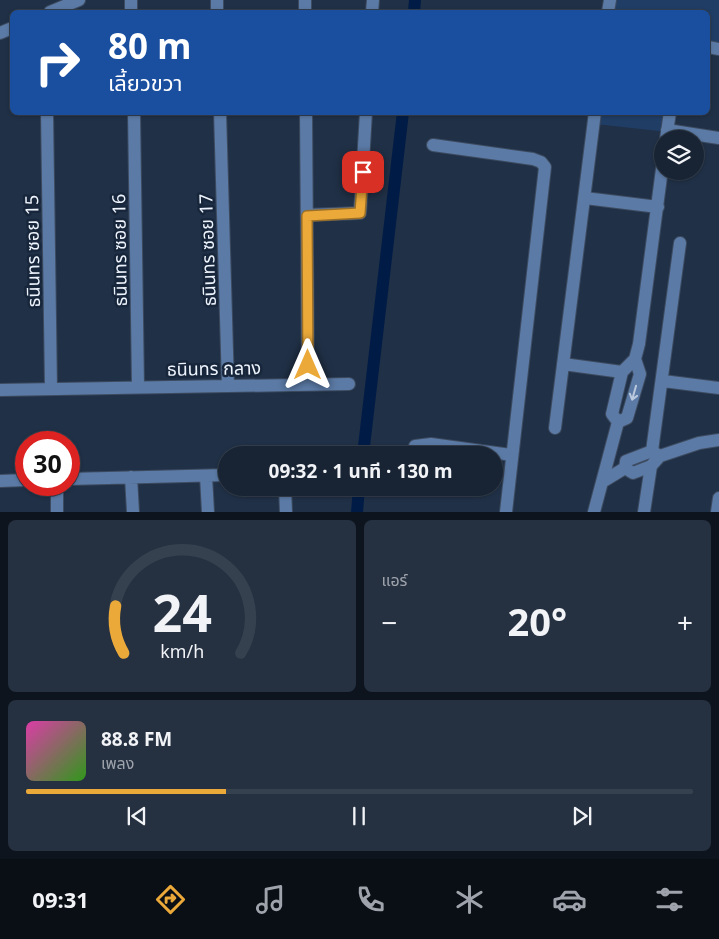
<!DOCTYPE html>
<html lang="th">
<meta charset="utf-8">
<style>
:root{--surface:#182434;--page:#253040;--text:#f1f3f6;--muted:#9fa4ac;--line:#36414f;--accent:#eba93a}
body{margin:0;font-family:"Noto Sans","Noto Sans Thai",sans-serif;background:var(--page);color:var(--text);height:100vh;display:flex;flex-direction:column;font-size:19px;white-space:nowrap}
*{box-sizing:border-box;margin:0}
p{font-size:16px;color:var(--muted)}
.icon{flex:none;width:28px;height:28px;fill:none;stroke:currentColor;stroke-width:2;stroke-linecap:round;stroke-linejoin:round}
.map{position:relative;height:512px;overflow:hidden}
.sheet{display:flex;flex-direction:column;gap:8px;padding:8px;background:#0d141d;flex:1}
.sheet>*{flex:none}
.guide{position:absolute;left:10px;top:10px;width:700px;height:105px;border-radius:8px;box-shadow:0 1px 4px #0004,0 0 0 1px var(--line);background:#1a4fa0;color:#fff;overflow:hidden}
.tools{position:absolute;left:654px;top:130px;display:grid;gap:10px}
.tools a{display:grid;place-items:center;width:50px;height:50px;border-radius:50%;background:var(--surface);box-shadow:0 1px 4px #0004,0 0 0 1px var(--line);font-size:25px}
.speed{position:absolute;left:15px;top:431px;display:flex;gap:10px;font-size:25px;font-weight:700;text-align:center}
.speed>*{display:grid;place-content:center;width:65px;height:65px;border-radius:50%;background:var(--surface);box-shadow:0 1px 4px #0004,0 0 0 1px var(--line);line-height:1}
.speed .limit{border:8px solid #d22;background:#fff;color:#111}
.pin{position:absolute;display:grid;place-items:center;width:42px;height:42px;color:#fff;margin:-21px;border-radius:10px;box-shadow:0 2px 8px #0006}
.me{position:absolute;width:55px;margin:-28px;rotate:0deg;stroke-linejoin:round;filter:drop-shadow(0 0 4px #0008)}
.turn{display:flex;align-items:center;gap:18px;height:105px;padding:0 15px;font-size:22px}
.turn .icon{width:65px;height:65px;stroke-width:2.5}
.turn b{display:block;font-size:35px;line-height:42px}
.big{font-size:38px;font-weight:700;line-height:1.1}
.sheet .widget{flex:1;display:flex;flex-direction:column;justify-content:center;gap:8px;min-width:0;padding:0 18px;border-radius:8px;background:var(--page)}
.sheet .dial{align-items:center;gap:0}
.dial svg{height:130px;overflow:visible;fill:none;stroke:var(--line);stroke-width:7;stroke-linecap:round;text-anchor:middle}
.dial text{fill:var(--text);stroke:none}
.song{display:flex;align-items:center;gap:15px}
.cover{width:60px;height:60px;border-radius:8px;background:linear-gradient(135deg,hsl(320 70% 55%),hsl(110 70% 35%))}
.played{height:5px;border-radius:2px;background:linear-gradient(90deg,var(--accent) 30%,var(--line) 30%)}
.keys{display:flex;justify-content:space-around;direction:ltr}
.heat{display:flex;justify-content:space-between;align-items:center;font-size:28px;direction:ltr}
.sheet .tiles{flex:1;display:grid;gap:8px;grid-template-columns:1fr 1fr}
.widget:last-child{grid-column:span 2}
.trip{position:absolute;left:218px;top:446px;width:285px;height:50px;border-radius:25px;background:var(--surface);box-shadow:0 1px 4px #0004,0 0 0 1px var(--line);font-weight:700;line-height:50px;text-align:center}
.menu{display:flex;height:80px;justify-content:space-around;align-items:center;background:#0a0e15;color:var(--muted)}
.menu .icon{width:35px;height:35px}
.menu .selected{color:var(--accent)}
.menu b{font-size:22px;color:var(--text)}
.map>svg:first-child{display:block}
.green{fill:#203d65}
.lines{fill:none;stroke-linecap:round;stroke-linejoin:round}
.canal{stroke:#001c46;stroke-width:12}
.minor-casing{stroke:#3d4b60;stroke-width:14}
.minor{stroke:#5b7aa5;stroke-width:12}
.oneway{stroke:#bbc9de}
.route-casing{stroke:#996e26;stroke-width:12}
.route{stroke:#eba93a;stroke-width:9}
.labels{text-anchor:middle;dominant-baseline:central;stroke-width:5;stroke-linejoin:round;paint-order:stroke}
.street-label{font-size:18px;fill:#eef4fd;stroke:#17263b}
</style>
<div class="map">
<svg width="719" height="512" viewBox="0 0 719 512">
<rect width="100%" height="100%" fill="#203046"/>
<path class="green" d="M610 0H719V51L708 49V12H609Z
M596 113H671L668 132 595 124Z"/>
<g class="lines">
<path class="canal" d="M414 12 415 0
M363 455 403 112
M357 512 359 488"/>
<defs>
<path id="minor" d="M131 0V12
M217 0V12
M305 0V12
M50 12 79 0
M372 12 373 0
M608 12 610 0
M0 33 12 28
M708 47 719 49
M47 112 51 389
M134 112 138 387
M220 112 228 386
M306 112 308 384
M667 130 719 138
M666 139 670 112
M433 145 533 159 541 162 545 167 506 512
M585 198 658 207
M307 215 360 213 366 112
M563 364 622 372
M663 381 719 388
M0 390 349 384
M618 422 612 414 622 372 635 359 639 344 662 169
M555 428 595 112
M415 446 431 444 512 455
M652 451 680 243
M625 468 633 473 651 466 660 456 699 443 719 440
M206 476 208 512
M131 477 133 512
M69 479 226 475
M0 481 26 480
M602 482 625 468 626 461 652 451 658 455
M57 485V512
M285 488 286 512
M594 512 618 422 627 418 640 374 635 359
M644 512 651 466
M717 512 719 498"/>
</defs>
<use href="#minor" class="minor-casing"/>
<use href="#minor" class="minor"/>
</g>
<defs><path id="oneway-shaft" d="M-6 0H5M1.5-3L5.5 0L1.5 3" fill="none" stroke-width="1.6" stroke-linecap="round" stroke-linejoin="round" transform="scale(1.25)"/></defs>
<use class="oneway" href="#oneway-shaft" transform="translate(634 393) rotate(106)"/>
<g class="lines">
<defs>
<path id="route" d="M308 365 307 216 360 213 363 172"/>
</defs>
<use href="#route" class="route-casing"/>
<use href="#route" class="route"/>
</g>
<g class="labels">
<g class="street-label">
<text transform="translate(119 250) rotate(-91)">ธนินทร ซอย 16</text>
<text transform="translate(207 250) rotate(-92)">ธนินทร ซอย 17</text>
<text transform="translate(32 251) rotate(-91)">ธนินทร ซอย 15</text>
<text transform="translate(214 368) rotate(-1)">ธนินทร กลาง</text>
</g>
</g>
</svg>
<div class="tools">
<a><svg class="icon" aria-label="layers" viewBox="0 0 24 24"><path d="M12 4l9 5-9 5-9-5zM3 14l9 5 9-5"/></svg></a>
</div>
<div class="speed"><div class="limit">30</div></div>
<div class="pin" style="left:363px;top:172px;background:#d93025"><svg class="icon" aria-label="arrive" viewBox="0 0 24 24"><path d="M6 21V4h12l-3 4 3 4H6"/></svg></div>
<svg class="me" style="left:308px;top:365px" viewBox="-20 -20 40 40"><path d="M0-17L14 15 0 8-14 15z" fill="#eba93a" stroke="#fff" stroke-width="4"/></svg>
<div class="trip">09:32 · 1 นาที · 130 m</div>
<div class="guide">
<div class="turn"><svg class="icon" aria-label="right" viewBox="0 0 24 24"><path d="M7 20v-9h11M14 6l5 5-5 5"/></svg><div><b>80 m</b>เลี้ยวขวา</div></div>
</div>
</div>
<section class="sheet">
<div class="tiles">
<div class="widget dial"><svg viewBox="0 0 100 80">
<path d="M14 69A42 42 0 1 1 86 69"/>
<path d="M14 69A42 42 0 0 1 9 40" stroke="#eba93a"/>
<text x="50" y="56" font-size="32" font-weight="700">24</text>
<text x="50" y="72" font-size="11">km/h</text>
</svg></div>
<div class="widget"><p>แอร์</p>
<div class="heat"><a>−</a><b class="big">20°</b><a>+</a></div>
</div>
<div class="widget">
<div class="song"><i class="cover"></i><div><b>88.8 FM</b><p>เพลง</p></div></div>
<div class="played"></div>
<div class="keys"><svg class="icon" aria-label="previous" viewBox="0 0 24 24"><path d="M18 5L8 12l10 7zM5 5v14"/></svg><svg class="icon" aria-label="pause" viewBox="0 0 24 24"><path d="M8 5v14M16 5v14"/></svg><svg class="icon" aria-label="next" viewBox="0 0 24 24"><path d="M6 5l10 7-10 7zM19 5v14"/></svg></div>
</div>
</div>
</section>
<nav class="menu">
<b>09:31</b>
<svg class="icon selected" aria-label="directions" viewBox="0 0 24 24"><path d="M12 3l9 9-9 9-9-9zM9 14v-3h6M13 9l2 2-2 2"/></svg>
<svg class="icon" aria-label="music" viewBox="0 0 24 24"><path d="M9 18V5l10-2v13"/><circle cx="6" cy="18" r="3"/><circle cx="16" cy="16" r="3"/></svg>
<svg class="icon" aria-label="phone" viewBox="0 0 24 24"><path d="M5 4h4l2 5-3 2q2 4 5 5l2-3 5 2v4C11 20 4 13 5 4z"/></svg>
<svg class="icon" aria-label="climate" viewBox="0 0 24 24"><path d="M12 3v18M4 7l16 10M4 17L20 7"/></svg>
<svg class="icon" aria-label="car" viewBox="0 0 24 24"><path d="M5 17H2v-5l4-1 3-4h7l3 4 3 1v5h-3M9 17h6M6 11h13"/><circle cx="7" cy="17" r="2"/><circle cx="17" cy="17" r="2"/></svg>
<svg class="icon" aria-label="filters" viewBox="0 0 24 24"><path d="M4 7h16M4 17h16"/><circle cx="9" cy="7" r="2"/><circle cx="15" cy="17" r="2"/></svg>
</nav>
